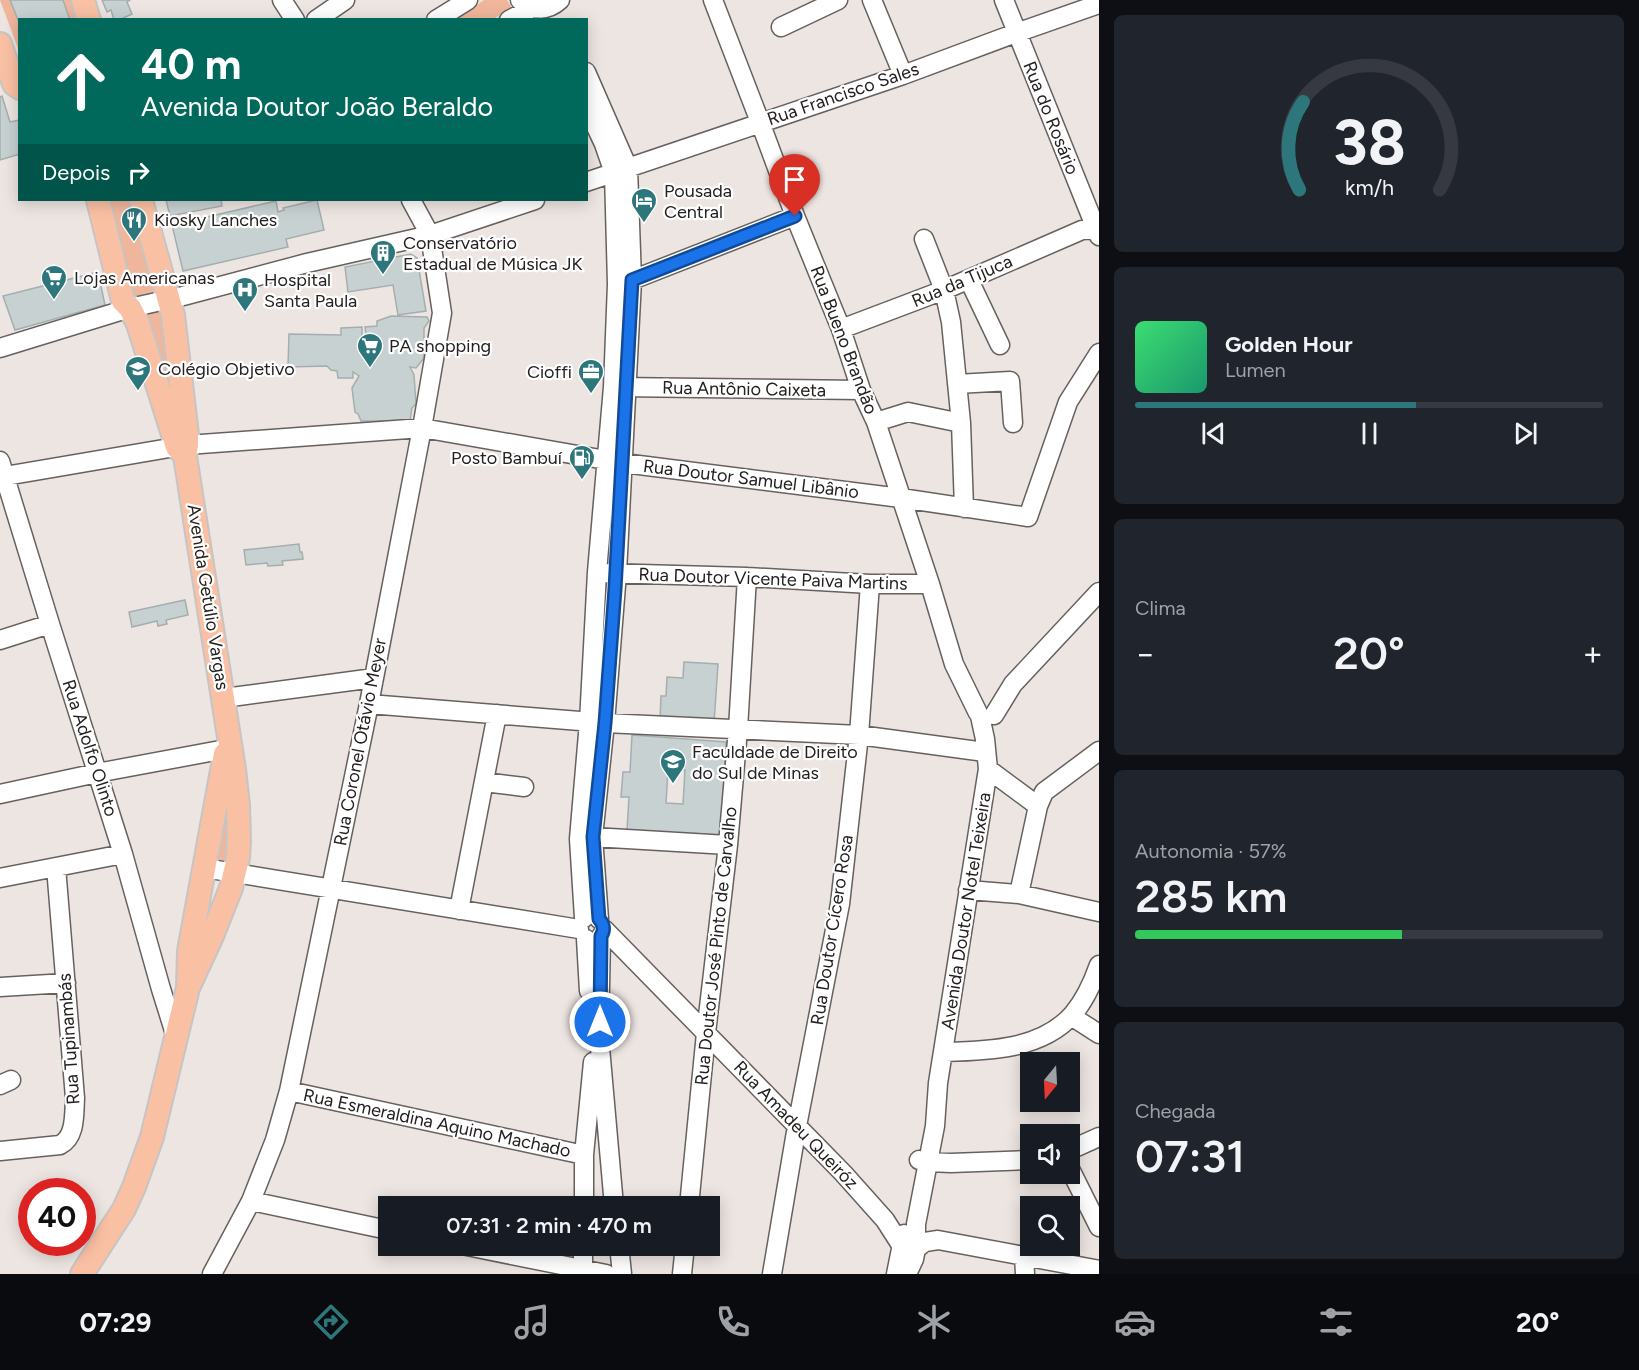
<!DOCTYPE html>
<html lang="pt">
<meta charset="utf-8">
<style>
:root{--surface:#171b24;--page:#20242c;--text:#f1f3f6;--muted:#9ea1a6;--line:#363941;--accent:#2c767c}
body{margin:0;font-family:Figtree,sans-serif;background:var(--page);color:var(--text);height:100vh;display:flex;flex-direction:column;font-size:22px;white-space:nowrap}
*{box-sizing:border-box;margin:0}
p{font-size:20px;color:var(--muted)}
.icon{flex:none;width:33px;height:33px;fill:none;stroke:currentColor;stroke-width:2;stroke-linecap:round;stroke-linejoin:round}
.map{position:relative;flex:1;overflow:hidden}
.sheet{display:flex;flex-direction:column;gap:15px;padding:15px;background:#0d0f14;width:540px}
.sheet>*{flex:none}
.top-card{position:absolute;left:18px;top:18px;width:570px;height:183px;border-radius:0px;box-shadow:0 3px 15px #0003;background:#00695c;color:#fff;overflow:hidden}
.needle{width:39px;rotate:198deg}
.tools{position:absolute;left:1020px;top:1052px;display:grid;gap:12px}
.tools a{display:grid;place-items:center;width:60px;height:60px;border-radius:0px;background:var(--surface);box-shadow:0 3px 15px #0003;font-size:30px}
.speed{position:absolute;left:18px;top:1178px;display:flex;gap:12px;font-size:30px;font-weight:700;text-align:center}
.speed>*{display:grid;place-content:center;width:78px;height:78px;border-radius:50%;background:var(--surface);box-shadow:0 3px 15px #0003;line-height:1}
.speed .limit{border:9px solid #d22;background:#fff;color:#111}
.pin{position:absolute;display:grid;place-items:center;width:51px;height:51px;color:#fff;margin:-62px -26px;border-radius:50% 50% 50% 0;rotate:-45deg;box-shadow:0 0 6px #0007}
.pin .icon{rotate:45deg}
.me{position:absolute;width:66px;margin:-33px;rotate:0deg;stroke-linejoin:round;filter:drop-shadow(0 0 4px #0008)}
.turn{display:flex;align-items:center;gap:21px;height:126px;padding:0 24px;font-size:27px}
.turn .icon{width:78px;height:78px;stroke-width:2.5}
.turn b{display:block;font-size:42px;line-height:51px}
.then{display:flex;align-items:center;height:57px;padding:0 24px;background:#0003;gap:12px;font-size:22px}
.big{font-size:45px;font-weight:600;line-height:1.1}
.sheet .card{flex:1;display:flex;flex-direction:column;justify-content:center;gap:9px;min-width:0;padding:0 21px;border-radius:9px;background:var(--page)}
.sheet .dial{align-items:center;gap:0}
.dial svg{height:156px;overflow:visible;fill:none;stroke:var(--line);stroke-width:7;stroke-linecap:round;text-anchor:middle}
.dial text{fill:var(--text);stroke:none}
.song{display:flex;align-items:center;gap:18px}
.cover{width:72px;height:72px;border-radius:9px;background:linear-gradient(135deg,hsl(140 70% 55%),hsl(160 70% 35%))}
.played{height:6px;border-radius:3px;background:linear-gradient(90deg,var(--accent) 60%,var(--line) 60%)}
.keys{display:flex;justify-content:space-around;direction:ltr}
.heat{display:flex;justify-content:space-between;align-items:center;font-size:33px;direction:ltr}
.charge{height:9px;border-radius:4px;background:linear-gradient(90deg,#34c759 57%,var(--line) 0)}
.trip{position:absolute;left:378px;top:1196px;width:342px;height:60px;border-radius:0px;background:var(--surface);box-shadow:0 3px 15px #0003;font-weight:600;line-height:60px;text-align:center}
.tabs{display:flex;height:96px;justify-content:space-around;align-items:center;background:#090b0e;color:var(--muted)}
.tabs .icon{width:42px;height:42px}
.tabs .on{color:var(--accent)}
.tabs b{font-size:27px;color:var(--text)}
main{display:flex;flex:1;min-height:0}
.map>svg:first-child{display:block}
.green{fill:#f0b69c}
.building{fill:#c8d1d2;stroke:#a5aeae;stroke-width:1.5;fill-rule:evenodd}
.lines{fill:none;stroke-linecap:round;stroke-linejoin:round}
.minor-casing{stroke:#67615e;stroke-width:21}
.major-casing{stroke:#c6c5c5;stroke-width:26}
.minor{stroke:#fff;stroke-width:18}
.major{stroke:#fac0a4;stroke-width:22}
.route-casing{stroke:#114b97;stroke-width:15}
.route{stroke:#1a73e8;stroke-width:10}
.labels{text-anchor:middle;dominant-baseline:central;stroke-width:4.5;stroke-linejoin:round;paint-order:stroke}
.street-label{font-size:18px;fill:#23201f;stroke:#fff}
.poi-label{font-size:18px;fill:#23201f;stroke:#fff;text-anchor:start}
</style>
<main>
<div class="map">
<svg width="1099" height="1274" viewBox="0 0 1099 1274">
<rect width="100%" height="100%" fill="#ede5e1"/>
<path class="green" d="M0 0H71L78 19 20 20 19 51Z
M484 0H507L512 8 493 19 454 20Z
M106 200H136L159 290 132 297Z
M167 304 179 387 163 391 138 310Z
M227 790 233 867 212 864Z"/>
<path class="building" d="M10 0H63L70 20H20V25Z
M102 0H130L127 2 132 14 119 20H114L111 10 107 12Z
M2 96 10 122 20 120V154L0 160V97Z
M166 200H221L222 206 170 216Z
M317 200 324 230 286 239 288 247 183 271 172 225 276 201 278 212 284 210 283 208Z
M411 254 417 258 426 311 398 315 393 285 348 292 345 267Z
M98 272 105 305 15 330 3 296Z
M391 316 427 317 429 321 424 328V358L416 368 410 367 414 375 416 404 412 408 410 421H361L358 414 355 412 352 388 359 376 353 372V378H338L337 371 331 370 327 366 288 367 289 334 341 335V328L362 327V337L366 336 365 327 377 326V321Z
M299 544 300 552H302L303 559 282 561 283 565 268 566 267 563 246 565 244 550Z
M185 600 188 615 166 620 167 624 158 626 157 621 132 627 129 612Z
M684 662 718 664 714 723 660 720 661 696H666L667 677 683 678Z
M632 735 726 742 721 837 627 831 629 797H621L623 772H630ZM668 769 685 770 683 804 666 803Z"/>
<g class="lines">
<defs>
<path id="minor" d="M282 0 295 20
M520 0C532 11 547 12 560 0
M713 0 760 122 795 216 841 329 861 390 876 422 930 584 954 664 978 713
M872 0 903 75
M1004 0 1099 236
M316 20 345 0
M436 20 468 0
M509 20 532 8
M781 27 838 0
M586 72 628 168 632 280 617 573 605 723 593 837 599 919
M586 182 903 75 1016 33 1099 4
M924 239 944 290 951 322 961 423 964 508
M969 280 1000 345
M623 282 632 280 795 216
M841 329 944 290 1082 230 1099 229
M0 348 130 308 183 296 307 263 430 235 535 200
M957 384 1010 381 1013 423
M617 387 861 390
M876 422 908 412 961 423
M0 461 50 624 123 854 161 989 176 1037
M0 477 187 445 422 428 623 463 901 498 1028 517 1068 402 1099 353
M605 573 747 577 870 584H930
M0 640 50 624
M224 698 374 678
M369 704 605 723 859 735 985 752
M994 715 1013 684 1099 592
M988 769 1038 806
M484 782 524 787
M0 794 97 773 231 748
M593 837 728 845
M204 868 579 929
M0 878 123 854
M968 890 1019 894 1099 912
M1019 894 1038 806 1044 792 1099 751
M459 910 497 714
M584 918 579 839 589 722 597 572 613 387 617 284 614 173 604 144 586 106
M604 929 843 1173 885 1220 901 1245
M601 936 599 1036 614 1206
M586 939 589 991
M0 987 66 983
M1071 1016 1099 1034
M944 1052C987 1051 1042 1050 1073 1014 1085 1000 1093 982 1099 965
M0 1085 11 1080
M289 1091 584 1155
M1070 1150 1099 1137
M0 1151 60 1145C76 1137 74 1114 75 1098L56 867
M919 1160 928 1162 951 1163 1030 1160
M1070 1169 1099 1227
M251 1201 388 1230
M584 1206V1155L593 1062
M689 1206 706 1033 728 845 738 729 747 577
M462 1245 606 1274
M619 1245 622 1274
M916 1249 925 1242 938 1240 1099 1270
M1024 1255 1025 1274
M583 1270V1245
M212 1274 251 1201 275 1140 289 1091 369 704 422 428 442 313 430 235 411 200
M682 1274 685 1245
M772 1274 797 1126 840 904 859 735 870 584
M896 1274 904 1234
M907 1274 914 1259 916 1249V1224L935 1126 938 1083 988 769 985 739 980 716"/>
<path id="major" d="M83 0 89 20
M0 44 14 84 20 88
M98 200 123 301 130 308 138 324 177 447 182 452
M141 200 173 315 187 435V445L185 456 234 769 238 805 239 841 238 858 231 888 212 936 188 988
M82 1274 124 1209 134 1187 152 1137 188 988 189 951 225 754"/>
</defs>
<use href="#minor" class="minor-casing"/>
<use href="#major" class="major-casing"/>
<use href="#minor" class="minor"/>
<use href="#major" class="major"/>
</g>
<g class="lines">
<defs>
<path id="route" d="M600 1022 601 936C605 930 604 924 599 919L593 837 605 723 615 589 632 280 795 216"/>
</defs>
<use href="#route" class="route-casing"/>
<use href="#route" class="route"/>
</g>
<defs>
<symbol id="hotel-pin" viewBox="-11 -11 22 30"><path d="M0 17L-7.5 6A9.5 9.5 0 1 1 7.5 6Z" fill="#2c767c" stroke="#fff"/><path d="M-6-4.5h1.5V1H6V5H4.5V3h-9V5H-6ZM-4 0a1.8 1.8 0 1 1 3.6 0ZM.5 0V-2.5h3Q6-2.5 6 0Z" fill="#fff"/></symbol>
<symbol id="restaurant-pin" viewBox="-11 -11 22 30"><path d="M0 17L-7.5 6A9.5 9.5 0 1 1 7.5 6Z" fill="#2c767c" stroke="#fff"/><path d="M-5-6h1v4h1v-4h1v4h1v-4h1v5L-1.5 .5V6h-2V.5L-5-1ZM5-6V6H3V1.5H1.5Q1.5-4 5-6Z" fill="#fff"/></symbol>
<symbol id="building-pin" viewBox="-11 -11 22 30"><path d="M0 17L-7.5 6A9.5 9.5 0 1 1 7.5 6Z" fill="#2c767c" stroke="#fff"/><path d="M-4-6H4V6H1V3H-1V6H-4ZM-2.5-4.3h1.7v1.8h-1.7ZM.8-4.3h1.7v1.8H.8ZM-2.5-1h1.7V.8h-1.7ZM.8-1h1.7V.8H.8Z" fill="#fff"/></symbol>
<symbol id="supermarket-pin" viewBox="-11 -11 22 30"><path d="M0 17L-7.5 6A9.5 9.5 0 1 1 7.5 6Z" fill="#2c767c" stroke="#fff"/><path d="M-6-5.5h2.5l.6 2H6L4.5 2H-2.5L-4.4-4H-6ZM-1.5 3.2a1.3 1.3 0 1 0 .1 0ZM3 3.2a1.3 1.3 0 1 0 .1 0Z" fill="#fff"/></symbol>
<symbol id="hospital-pin" viewBox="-11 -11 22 30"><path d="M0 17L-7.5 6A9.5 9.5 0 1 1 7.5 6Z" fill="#2c767c" stroke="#fff"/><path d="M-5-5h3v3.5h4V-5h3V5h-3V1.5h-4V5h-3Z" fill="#fff"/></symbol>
<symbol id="school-pin" viewBox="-11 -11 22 30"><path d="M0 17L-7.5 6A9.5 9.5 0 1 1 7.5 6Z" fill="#2c767c" stroke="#fff"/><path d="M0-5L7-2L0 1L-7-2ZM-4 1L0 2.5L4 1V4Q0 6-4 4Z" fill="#fff"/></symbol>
<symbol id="office-pin" viewBox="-11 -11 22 30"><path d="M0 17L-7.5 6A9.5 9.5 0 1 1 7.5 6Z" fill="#2c767c" stroke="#fff"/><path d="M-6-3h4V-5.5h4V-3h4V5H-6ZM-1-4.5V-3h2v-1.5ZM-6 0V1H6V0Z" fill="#fff"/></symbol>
<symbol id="fuel-pin" viewBox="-11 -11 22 30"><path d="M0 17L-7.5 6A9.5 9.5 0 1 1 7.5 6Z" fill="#2c767c" stroke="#fff"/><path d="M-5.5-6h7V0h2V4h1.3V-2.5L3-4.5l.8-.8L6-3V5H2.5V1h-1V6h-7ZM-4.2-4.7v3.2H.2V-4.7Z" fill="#fff"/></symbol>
<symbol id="university-pin" viewBox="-11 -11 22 30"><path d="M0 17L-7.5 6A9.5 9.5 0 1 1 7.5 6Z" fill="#2c767c" stroke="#fff"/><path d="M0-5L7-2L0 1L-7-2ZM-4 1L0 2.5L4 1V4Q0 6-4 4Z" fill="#fff"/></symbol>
</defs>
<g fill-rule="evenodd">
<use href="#hotel-pin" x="629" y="186" width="30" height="40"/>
<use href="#restaurant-pin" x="119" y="205" width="30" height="40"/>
<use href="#building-pin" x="368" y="238" width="30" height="40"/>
<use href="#supermarket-pin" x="39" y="263" width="30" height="40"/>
<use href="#hospital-pin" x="230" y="275" width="30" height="40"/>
<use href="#supermarket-pin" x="355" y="331" width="30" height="40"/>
<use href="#school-pin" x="123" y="354" width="30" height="40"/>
<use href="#office-pin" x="576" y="357" width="30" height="40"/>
<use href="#fuel-pin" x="567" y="443" width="30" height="40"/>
<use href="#university-pin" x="658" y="747" width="30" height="40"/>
</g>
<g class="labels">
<g class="street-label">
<text transform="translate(843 94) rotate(-19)">Rua Francisco Sales</text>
<text transform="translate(1051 118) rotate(68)">Rua do Rosário</text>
<text transform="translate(962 281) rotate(-23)">Rua da Tijuca</text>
<text transform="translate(844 340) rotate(69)">Rua Bueno Brandão</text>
<text transform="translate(744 389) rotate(1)">Rua Antônio Caixeta</text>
<text transform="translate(751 479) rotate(7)">Rua Doutor Samuel Libânio</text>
<text transform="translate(773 579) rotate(2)">Rua Doutor Vicente Paiva Martins</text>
<text transform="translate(208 597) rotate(81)">Avenida Getúlio Vargas</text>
<text transform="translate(360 742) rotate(-79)">Rua Coronel Otávio Meyer</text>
<text transform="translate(90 748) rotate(72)">Rua Adolfo Olinto</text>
<text transform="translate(966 911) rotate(-81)">Avenida Doutor Notel Teixeira</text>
<text transform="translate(832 930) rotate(-81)">Rua Doutor Cícero Rosa</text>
<text transform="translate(716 946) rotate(-84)">Rua Doutor José Pinto de Carvalho</text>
<text transform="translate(69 1039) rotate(-94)">Rua Tupinambás</text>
<text transform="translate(437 1123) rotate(12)">Rua Esmeraldina Aquino Machado</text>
<text transform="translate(796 1125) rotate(46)">Rua Amadeu Queiróz</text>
</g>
<g class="poi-label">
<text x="664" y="191">Pousada<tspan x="664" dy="21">Central</tspan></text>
<text x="154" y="220">Kiosky Lanches</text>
<text x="403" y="243">Conservatório<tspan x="403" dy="21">Estadual de Música JK</tspan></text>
<text x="74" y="278">Lojas Americanas</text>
<text x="264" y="280">Hospital<tspan x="264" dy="21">Santa Paula</tspan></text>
<text x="389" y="346">PA shopping</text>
<text x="158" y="369">Colégio Objetivo</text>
<text x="572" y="372" text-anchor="end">Cioffi</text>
<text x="562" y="458" text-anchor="end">Posto Bambuí</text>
<text x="692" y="752">Faculdade de Direito<tspan x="692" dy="21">do Sul de Minas</tspan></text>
</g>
</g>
</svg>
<div class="tools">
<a><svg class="needle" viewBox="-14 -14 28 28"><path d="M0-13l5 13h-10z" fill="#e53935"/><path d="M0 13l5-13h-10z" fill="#9ea1a6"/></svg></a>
<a><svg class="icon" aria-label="sound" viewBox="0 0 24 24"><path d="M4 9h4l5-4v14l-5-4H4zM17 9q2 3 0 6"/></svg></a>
<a><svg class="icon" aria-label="search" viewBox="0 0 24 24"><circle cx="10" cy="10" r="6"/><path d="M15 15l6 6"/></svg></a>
</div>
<div class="speed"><div class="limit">40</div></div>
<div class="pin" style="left:795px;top:216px;background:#d93025"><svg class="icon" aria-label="arrive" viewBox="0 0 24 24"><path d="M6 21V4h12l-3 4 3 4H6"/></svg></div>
<svg class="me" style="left:600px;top:1022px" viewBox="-20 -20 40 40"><circle r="17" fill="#1a73e8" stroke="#fff" stroke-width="3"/><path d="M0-11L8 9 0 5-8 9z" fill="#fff"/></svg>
<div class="trip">07:31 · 2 min · 470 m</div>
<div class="top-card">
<div class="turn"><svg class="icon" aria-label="ahead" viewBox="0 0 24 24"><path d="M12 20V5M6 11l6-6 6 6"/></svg><div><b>40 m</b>Avenida Doutor João Beraldo</div></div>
<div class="then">Depois<svg class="icon" aria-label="right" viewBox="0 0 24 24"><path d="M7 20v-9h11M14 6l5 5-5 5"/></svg></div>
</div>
</div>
<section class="sheet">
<div class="card dial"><svg viewBox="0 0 100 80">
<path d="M14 69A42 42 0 1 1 86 69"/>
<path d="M14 69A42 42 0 0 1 16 24" stroke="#2c767c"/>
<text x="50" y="56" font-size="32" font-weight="700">38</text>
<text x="50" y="72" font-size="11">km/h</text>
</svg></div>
<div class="card">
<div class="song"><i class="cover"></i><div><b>Golden Hour</b><p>Lumen</p></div></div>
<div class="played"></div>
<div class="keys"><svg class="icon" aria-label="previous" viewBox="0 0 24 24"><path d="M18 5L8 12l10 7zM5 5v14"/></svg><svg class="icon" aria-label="pause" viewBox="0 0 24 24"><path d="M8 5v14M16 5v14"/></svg><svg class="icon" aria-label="next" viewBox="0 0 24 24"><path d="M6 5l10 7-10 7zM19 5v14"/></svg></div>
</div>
<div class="card"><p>Clima</p>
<div class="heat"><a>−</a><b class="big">20°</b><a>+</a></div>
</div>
<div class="card"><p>Autonomia · 57%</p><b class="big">285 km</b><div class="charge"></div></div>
<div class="card"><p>Chegada</p><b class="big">07:31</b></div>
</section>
</main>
<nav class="tabs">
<b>07:29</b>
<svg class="icon on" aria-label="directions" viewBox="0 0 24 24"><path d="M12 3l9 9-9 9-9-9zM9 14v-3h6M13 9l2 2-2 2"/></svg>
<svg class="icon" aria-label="music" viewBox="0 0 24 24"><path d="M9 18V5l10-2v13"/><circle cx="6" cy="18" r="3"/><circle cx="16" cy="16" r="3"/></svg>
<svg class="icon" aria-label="phone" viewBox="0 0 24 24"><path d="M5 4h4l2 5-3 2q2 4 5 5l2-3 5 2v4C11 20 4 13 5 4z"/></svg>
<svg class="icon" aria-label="climate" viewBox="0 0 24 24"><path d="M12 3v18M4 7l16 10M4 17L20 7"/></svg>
<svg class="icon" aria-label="car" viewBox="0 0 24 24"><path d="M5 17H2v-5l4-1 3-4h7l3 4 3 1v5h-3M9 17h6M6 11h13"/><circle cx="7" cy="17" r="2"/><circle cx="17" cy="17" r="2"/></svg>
<svg class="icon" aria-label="filters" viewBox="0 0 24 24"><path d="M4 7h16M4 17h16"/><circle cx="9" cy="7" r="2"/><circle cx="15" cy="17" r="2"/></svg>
<b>20°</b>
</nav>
